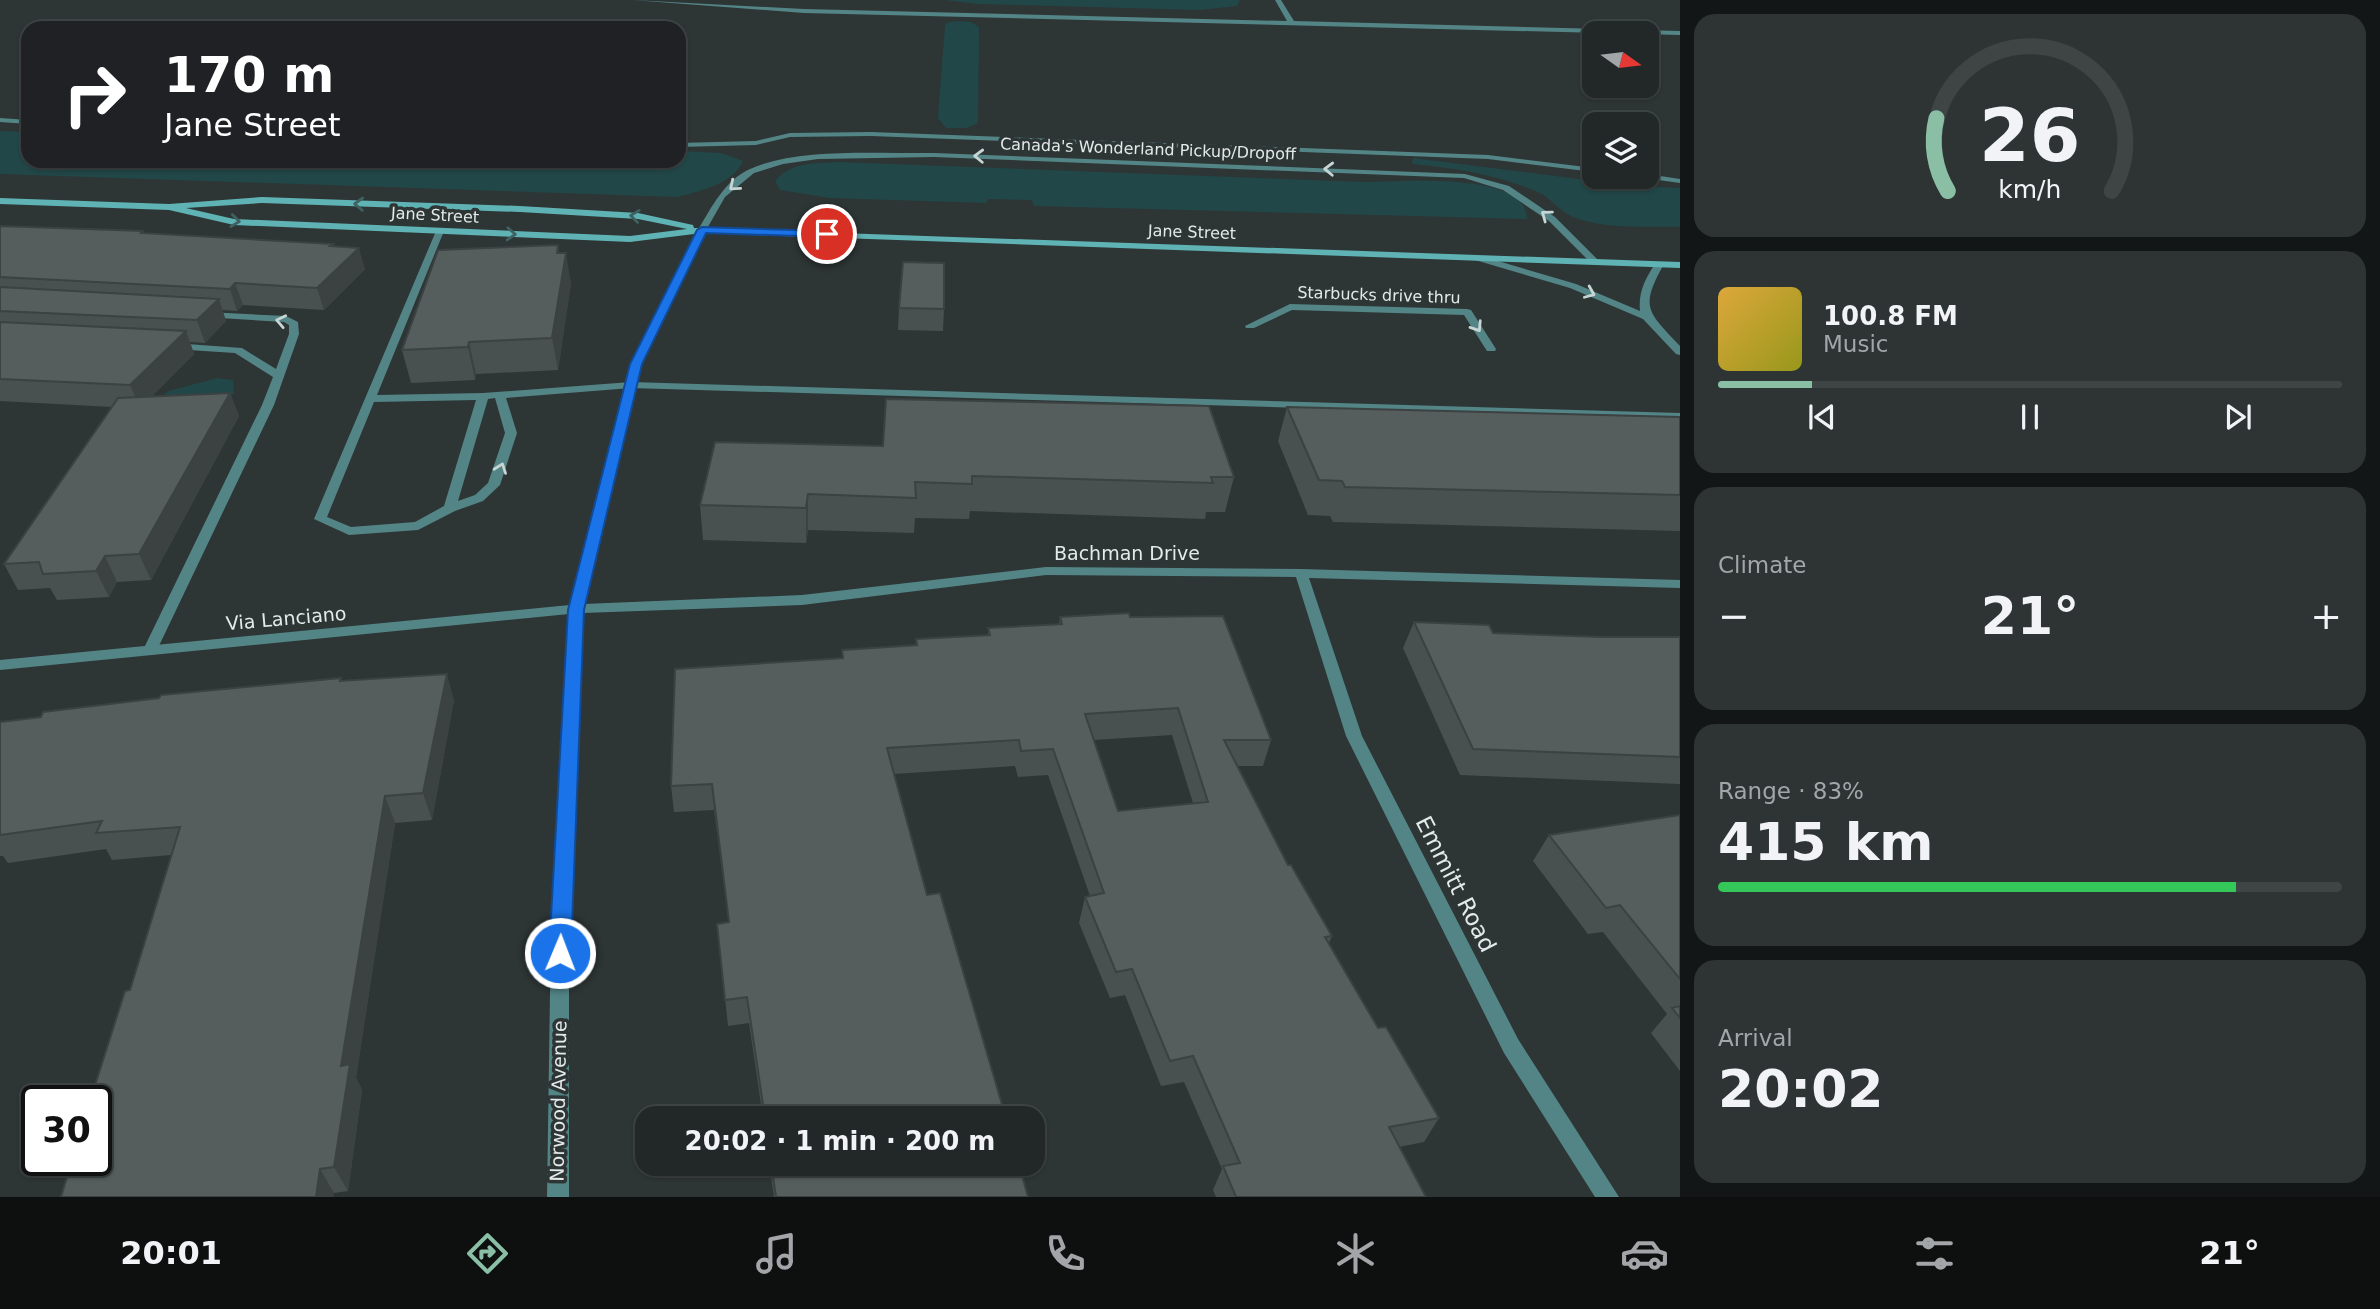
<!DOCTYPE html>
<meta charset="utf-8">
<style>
:root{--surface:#222828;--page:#2e3434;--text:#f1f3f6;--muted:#a2a6a8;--line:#3f4445;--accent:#8abfa5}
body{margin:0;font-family:"DejaVu Sans",sans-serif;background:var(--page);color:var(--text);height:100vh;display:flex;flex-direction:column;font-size:26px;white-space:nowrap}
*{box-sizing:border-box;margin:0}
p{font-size:23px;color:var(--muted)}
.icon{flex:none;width:38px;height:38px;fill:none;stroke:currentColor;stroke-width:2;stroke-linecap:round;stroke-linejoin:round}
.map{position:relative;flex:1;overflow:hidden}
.details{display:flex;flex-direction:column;gap:14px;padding:14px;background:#131616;width:700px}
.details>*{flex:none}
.guide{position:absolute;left:21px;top:21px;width:665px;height:147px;border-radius:21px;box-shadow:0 2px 5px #0004,0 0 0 2px var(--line);background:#202124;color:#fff;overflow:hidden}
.needle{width:46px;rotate:104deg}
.tools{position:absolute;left:1582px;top:21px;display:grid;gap:14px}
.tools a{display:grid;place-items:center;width:77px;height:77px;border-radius:14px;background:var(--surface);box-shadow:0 2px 5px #0004,0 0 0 2px var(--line);font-size:35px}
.speed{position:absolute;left:21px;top:1085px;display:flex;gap:14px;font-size:35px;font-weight:700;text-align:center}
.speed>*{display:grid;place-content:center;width:91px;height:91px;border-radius:50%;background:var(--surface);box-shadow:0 2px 5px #0004,0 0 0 2px var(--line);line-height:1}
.speed .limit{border:4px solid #111;border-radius:10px;background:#fff;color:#111}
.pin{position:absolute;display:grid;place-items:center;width:60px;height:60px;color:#fff;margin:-30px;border:4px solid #fff;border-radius:50%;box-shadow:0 2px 7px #0007}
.me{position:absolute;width:77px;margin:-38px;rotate:1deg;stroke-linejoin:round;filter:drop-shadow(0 0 5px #0008)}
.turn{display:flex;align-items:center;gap:24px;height:147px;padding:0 28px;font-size:32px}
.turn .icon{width:91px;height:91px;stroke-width:2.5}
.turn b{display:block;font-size:49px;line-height:60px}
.big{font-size:52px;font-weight:600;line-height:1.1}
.details .card{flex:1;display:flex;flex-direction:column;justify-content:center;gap:10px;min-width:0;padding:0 24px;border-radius:21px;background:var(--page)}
.details .dial{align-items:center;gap:0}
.dial svg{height:182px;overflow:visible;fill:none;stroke:var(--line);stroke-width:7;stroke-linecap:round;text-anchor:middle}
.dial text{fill:var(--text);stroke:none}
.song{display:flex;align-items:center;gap:21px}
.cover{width:84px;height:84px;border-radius:10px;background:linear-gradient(135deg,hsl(40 70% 55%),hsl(60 70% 35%))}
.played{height:7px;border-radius:4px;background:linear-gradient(90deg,var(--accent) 15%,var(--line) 15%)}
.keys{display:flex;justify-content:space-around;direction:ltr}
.heat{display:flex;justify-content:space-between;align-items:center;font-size:38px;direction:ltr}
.charge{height:10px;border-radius:5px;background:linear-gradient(90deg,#34c759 83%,var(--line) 0)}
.trip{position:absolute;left:635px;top:1106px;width:410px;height:70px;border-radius:21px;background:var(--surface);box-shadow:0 2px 5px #0004,0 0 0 2px var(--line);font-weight:600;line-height:70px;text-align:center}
.dock{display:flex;height:112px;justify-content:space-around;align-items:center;background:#0e1010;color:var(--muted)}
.dock .icon{width:49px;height:49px}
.dock .active{color:var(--accent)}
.dock b{font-size:32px;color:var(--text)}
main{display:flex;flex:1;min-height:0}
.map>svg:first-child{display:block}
.green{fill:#224748}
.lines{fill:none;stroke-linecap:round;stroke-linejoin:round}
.lane{fill:#538587;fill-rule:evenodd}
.street{fill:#538587;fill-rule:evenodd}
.secondary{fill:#5fb3b5;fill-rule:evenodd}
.wall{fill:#495050;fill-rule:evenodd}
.shaded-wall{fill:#3c4141}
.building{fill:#555d5d;stroke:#3c4141;stroke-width:2;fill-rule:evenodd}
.oneway{stroke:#c7d5d5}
.oneway2{stroke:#3f6162}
.route{fill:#1a73e8;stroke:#114b97;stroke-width:2}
.labels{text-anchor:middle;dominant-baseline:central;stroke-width:7;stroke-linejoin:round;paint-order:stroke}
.far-street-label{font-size:16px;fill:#e4e9e9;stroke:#2e3535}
.street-label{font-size:19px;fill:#e4e9e9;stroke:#2e3535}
.near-street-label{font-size:23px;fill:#e4e9e9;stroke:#2e3535}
</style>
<main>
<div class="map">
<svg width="1680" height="1197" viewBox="0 0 1680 1197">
<rect width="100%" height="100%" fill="#2e3535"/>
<path class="green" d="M945 0H1240L1237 6 1200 10 978 4Z
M956 21 971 22 979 27 978 123 967 128H946L938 118 945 26 946 23Z
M0 131 28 132V161H679V151L721 153 743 161C732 185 702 190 678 197L0 174Z
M1413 158 1634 186 1680 188V227C1645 226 1606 230 1573 217 1560 212 1551 198 1538 192 1498 175 1455 168 1412 164Z
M838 162 1364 182C1401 182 1496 173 1522 204 1525 207 1526 214 1528 219L1034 206 1032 200 988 199 987 203 829 198 780 190 775 181C792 161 815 164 838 162Z
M217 378 233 380 234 394 223 399 155 402 169 391Z"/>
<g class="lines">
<path class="lane" d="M632 0 804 9 1287 21 1275 0H1281L1294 21 1680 31V35L804 13Z
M0 118 28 120V124L0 122Z
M871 132 1488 155 1594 168V172L1488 159 871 136 790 137 756 145 679 147V143L756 141 790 133Z
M934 153 1465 174 1509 186 1555 217 1600 262 1592 264 1549 221 1503 190 1464 178 934 157 818 159 783 164 754 173 725 197 705 232 698 230C711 208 725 180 750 169 799 147 880 154 934 153Z
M1647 174 1680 179V183L1644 178Z
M440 228 444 231 377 395 483 393 631 382 1680 413V419L631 388 506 398 517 433 500 485 483 501 455 511 418 530 349 535 314 519 436 231ZM495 398 505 433 488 483 475 495 458 501 488 399ZM476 400 444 506 415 522 351 527 327 517 374 402Z
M1475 256H1481L1576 284 1640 311C1638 291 1646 278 1656 262H1662L1664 264C1639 308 1648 312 1680 346V355L1676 354 1643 319 1570 288 1475 260Z
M1290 304 1467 309 1471 310 1496 349 1495 351H1487L1464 315 1292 310 1254 328H1246L1245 326Z
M207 312 286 316 298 322 299 334 274 405 157 650 150 655 143 650 262 405 273 377 235 353 173 349 168 346 173 343 242 348 276 369 289 334V325L284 322 203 317 202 315Z"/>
<path class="street" d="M702 227 706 230 641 364 584 604 802 595 1046 567 1301 569 1680 580V588L1309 578 1362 736 1518 1039 1619 1197H1595L1504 1053 1346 736 1296 577 1046 575 802 605 583 613 569 926V1197H547L551 926 569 614 0 670V660L570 605 631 364 698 230Z"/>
<path class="secondary" d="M262 197 520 206 638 213 693 225 694 228 1680 262V268L702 233 630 242 234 225 169 210 0 204V198L169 204ZM262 203 520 212 638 219 687 229 630 236 234 219 186 208Z"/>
</g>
<path class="wall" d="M0 226 143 231V233L333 244 334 247 365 269 324 310 243 305 237 311 222 310 226 321 205 343 190 342 194 354 152 396 230 393 239 416 151 580 117 582 109 597 57 600 50 588 18 590 4 564 112 407 0 401Z
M558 245 559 253 571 283 558 370 476 374 475 380 411 383 402 350Z
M899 308 944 309 943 331 898 330Z
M1287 407 1680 417V531L1333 522 1330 516 1308 515 1278 441Z
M715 442 1234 477 1225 512H1206L1205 519 970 511 969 519 915 518 914 533 808 530 806 543 703 540 700 505Z
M1060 617H1130L1271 740 1263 766H1238L1288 865 1332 936 1329 943 1378 1028 1439 1118 1424 1142 1399 1147 1426 1197H1216L1213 1190 1222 1169 1184 1082 1161 1086 1125 995 1110 998 1079 923 1085 897 1090 896 1048 775 1018 777 1015 766 894 774 927 895 1006 1118H763L749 1023 728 1026 717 924 729 923 714 810 674 812 671 786 842 658V650L916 645V639L988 635V628L1059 624ZM1172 735 1193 803 1118 811 1094 740Z
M1414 622 1493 633 1601 637H1680V784L1460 775 1403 648Z
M342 681 454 700 432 820 395 823 356 1078 362 1090 348 1191 334 1193 333 1197H61L130 990 171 855 112 860 106 849 8 863 3 856H0V722Z
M1680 815V1071L1651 1033 1667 1014 1603 932 1588 934 1533 861 1549 835Z
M769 1164H1019L1028 1197H774Z"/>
<path class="shaded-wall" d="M558 245 563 274 566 253 571 283 558 370 552 338 557 253Z
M359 248 365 269 324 310 317 288Z
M235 283 243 305 237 311 230 289Z
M219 299 226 321 205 343 197 320Z
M186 331 194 354 140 408 130 385Z
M469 342 476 374 475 380 468 347Z
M230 393 239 416 151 580 139 554Z
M808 494V530L806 543V508Z
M105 556 117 582 109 597 96 571Z
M447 674 454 700 432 820 423 793Z
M385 796 395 823 356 1078 362 1090 348 1191 334 1167 341 1066Z
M320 1169 334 1193 333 1197H316Z"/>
<path class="building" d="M0 226 143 231 141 233 333 244 330 246 359 248 317 288 235 283 230 289 0 277Z
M558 245 557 253H566L552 338 469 342 468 347 402 350 438 250Z
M903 262 944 263V309L899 308Z
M0 287 219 299 197 320 0 311Z
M0 322 186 331 130 385 0 379Z
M230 393 139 554 105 556 96 571 43 574 39 562 4 564 118 398Z
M886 399 1209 406 1234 477H1211L1213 483 972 476V484L915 482 916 498 808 494 806 508 700 505 715 442 883 446Z
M1287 407 1680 417V495L1345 487 1342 481 1319 480Z
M1129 613 1130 617 1223 616 1271 740H1224L1288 865H1291L1332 936 1325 937 1378 1028 1386 1027 1439 1118 1389 1127 1426 1197H1236L1223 1166 1240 1163 1193 1056 1170 1061 1132 969 1116 972 1085 897 1104 893 1053 749 1021 751 1019 740 887 748 927 895 940 893 1006 1118H765L747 997 725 1000 717 924 729 922 712 784 671 786 675 669 843 658 842 650 917 645 916 639 990 635 988 628 1062 624 1060 617ZM1178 708 1208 802 1118 811 1085 714Z
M1414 622 1489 625 1493 633 1601 637H1680V757L1473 749Z
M447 674 423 793 385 796 341 1066 350 1064 334 1167 320 1169 316 1197H61L72 1160H96V1101H90L125 991 130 990 180 827 96 833 102 821 0 835V722L41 717 43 712 159 698 161 695 341 678 340 681Z
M1680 815V979L1620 905 1606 908 1549 835Z
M1680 1006V1018L1672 1008Z
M771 1164H1019L1028 1197H776Z"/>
<defs><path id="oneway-chevron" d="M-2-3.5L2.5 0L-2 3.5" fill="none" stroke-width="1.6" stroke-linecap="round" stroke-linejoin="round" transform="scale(1.75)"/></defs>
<g class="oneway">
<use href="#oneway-chevron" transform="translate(979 156) rotate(-178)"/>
<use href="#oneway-chevron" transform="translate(1329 169) rotate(-178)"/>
<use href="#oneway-chevron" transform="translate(734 186) rotate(140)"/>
<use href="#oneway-chevron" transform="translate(1546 215) rotate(-144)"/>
<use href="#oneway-chevron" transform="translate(1590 293) rotate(23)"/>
<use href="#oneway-chevron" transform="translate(281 321) rotate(-168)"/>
<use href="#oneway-chevron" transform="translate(1477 327) rotate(57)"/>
<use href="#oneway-chevron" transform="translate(501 468) rotate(-70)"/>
</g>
<g class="oneway2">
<use href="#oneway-chevron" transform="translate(359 204) rotate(-178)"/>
<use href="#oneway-chevron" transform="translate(635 216) rotate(-173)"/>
<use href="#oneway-chevron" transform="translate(235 221) rotate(7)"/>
<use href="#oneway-chevron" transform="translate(511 234) rotate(3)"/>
</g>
<path class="route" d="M702 227 827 231 832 234 827 237 706 233 642 364 584 610 571 953 567 959 560 962 552 959 549 953 568 610 630 364 697 230Z"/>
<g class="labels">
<g class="far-street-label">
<text transform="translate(1148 149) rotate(2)">Canada's Wonderland Pickup/Dropoff</text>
<text transform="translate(435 215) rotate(3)">Jane Street</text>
<text transform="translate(1192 232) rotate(2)">Jane Street</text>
<text transform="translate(1379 295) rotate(2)">Starbucks drive thru</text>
</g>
<g class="street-label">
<text x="1127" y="553">Bachman Drive</text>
<text transform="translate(286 618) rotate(-5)">Via Lanciano</text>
<text transform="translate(558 1101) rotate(-89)">Norwood Avenue</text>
</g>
<g class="near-street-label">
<text transform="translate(1456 884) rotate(63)">Emmitt Road</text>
</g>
</g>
</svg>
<div class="tools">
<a><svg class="needle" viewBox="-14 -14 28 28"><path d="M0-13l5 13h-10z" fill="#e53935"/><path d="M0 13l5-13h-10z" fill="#a2a6a8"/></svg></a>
<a><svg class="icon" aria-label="layers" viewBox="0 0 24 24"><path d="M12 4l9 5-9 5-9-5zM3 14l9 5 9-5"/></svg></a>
</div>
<div class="speed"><div class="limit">30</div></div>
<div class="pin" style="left:827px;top:234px;background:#d93025"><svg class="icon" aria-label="arrive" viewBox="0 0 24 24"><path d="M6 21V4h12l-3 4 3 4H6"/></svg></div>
<svg class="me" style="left:560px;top:953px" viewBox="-20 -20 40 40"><circle r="17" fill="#1a73e8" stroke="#fff" stroke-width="3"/><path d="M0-11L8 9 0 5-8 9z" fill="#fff"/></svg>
<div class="trip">20:02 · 1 min · 200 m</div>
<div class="guide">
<div class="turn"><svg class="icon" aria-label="right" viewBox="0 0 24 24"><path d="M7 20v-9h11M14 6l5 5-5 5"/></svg><div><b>170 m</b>Jane Street</div></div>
</div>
</div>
<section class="details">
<div class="card dial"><svg viewBox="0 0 100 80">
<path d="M14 69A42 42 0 1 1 86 69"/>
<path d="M14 69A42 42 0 0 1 9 37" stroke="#8abfa5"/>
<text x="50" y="56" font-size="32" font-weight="700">26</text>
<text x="50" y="72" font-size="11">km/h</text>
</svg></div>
<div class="card">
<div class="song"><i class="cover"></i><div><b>100.8 FM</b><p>Music</p></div></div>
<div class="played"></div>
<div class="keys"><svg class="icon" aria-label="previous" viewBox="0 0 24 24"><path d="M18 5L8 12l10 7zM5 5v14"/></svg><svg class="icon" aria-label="pause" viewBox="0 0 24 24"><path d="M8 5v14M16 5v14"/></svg><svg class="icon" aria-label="next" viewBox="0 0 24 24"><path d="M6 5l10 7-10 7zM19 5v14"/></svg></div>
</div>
<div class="card"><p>Climate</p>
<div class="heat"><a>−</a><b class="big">21°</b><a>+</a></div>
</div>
<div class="card"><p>Range · 83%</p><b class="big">415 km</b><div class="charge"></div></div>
<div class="card"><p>Arrival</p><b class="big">20:02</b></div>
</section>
</main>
<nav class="dock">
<b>20:01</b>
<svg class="icon active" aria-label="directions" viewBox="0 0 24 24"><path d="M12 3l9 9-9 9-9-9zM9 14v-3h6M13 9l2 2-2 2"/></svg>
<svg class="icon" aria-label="music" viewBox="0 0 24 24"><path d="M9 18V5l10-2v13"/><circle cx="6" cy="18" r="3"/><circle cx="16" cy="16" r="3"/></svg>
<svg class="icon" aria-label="phone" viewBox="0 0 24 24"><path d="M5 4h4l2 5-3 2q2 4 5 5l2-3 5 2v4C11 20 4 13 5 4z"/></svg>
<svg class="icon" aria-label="climate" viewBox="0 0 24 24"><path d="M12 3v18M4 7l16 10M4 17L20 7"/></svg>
<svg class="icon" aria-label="car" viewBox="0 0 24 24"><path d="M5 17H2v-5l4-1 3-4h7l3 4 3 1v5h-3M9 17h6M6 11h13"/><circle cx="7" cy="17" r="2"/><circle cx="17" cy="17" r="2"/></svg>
<svg class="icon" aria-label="filters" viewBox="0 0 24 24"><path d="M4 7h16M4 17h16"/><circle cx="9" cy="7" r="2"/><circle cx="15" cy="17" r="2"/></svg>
<b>21°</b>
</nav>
